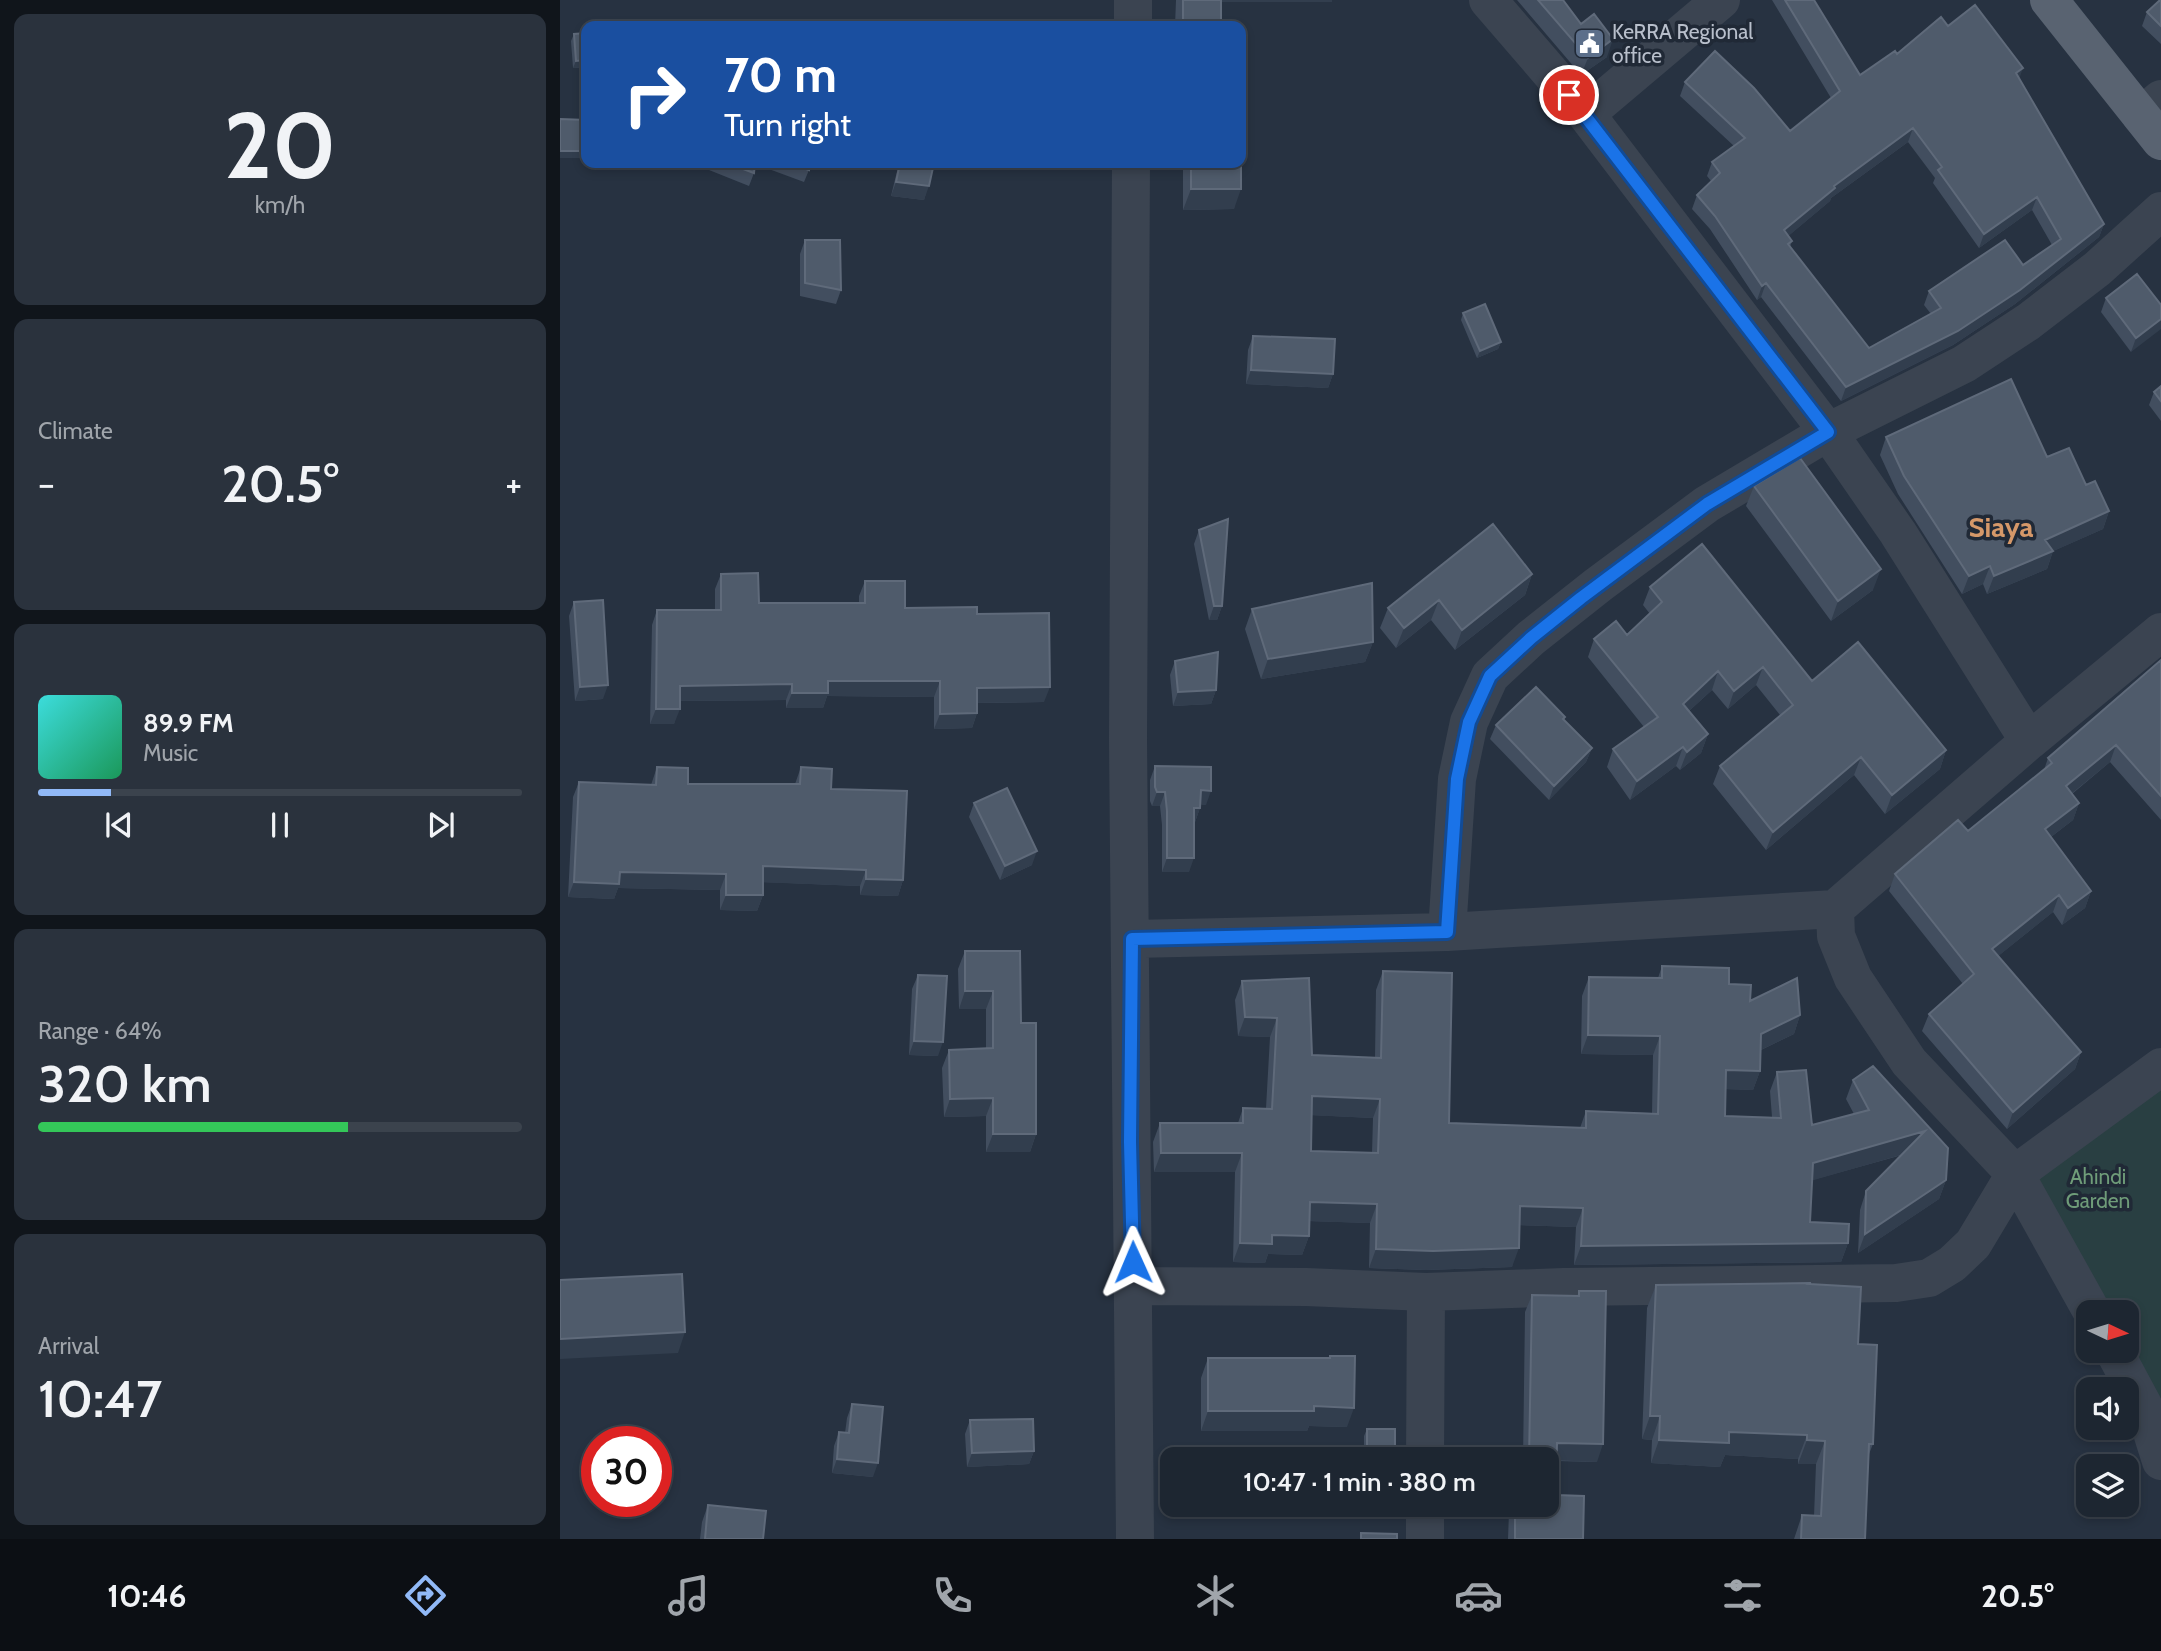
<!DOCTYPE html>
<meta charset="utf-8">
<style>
:root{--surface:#1d2631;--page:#2a323d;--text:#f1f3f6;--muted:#a0a5ab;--line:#3b434d;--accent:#91b9f7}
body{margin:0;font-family:Cabin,sans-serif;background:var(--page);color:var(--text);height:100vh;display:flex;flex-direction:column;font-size:26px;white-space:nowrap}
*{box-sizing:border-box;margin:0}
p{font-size:23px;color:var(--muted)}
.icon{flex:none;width:38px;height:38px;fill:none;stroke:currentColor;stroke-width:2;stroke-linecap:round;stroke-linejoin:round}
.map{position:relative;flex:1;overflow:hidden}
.panel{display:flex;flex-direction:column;gap:14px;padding:14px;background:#10151b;width:560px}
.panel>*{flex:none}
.banner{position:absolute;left:21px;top:21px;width:665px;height:147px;border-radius:14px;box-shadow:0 4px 10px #0003,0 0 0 2px var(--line);background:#1a4fa0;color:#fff;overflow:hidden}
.needle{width:46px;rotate:94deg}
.fabs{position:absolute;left:1516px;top:1300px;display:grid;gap:14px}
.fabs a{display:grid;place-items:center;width:63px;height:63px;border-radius:14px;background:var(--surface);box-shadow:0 4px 10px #0003,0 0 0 2px var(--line);font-size:35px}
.speed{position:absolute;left:21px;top:1426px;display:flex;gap:14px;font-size:35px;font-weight:700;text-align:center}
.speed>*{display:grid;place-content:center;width:91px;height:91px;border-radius:50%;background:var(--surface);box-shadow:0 4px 10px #0003,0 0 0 2px var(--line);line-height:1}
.speed .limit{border:10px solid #d22;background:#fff;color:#111}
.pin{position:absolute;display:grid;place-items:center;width:60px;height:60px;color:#fff;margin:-30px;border:4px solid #fff;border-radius:50%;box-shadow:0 2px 7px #0007}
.me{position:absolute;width:77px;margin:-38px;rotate:359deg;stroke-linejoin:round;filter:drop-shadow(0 0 5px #0008)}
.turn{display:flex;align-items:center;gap:24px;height:147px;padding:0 28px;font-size:32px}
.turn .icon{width:91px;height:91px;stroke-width:2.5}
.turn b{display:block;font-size:49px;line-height:60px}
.big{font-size:52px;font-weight:600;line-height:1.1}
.panel .tile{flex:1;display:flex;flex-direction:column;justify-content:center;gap:10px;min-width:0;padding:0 24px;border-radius:14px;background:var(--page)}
.panel .dial{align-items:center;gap:0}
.dial b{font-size:91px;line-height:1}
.song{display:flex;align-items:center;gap:21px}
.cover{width:84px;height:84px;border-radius:10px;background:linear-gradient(135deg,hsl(180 70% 55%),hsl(150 70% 35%))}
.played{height:7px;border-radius:4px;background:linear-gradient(90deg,var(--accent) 15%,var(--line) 15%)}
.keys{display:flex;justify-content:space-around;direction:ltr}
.heat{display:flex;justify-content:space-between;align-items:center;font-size:38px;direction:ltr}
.charge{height:10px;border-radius:5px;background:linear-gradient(90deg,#34c759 64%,var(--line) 0)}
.trip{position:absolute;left:600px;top:1447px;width:399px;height:70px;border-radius:14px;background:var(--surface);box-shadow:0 4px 10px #0003,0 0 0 2px var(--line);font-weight:600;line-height:70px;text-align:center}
.menu{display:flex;height:112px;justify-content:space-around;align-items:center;background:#0c0f14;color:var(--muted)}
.menu .icon{width:49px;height:49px}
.menu .current{color:var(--accent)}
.menu b{font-size:32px;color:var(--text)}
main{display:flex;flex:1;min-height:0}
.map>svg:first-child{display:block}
.park{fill:#293f42}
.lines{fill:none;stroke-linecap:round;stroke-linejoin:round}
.minor{stroke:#3b4451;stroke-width:38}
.major{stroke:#596371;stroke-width:38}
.wall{fill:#424e5f;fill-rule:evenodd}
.shaded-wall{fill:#323e4e}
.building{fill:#4f5b6b;stroke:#5f6a7a;stroke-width:2;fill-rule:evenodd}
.route-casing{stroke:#114b97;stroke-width:18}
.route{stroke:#1a73e8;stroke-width:12}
.labels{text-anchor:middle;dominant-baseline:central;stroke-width:7;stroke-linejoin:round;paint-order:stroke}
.poi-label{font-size:21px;fill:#b8bfcb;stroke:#202936;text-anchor:start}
.park-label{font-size:21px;fill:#6f9c79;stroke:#202936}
.district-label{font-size:28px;font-weight:bold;fill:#d59869;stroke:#202936}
</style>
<main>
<section class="panel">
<div class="tile dial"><b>20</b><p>km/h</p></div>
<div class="tile"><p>Climate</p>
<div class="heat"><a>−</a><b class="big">20.5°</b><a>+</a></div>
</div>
<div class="tile">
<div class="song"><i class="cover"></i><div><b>89.9 FM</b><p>Music</p></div></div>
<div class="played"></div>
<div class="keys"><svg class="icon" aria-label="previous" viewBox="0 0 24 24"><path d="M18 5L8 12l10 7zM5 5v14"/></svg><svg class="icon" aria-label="pause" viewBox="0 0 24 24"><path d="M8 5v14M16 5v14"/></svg><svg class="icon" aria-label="next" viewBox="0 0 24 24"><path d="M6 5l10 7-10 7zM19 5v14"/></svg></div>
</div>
<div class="tile"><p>Range · 64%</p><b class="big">320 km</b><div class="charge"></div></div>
<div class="tile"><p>Arrival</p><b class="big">10:47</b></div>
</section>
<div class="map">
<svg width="1601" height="1539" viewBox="0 0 1601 1539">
<rect width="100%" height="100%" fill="#273241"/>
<path class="park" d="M1601 1059V1397L1600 1398 1566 1346V1312H1545L1455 1174Z"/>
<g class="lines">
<path class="minor" d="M928 0 1026 114 1268 432 1338 533 1469 741
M573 26V0
M1026 114 1161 0
M1581 116 1601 99
M571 163 568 738 575 1539
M887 932 897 779 909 722 930 676 971 638 1038 585 1147 504 1268 432 1404 364 1468 322 1537 269 1601 211
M572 939 887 932 1275 909
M573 1286 746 1287 866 1292 1004 1287 1336 1283 1369 1278 1392 1264 1413 1244 1455 1174 1601 1067
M1532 1312 1455 1174 1349 1062 1293 978 1276 936 1275 909 1469 741 1601 632
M1554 1351 1584 1407 1601 1461
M865 1460 866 1292
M865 1539V1505"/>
<path class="major" d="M1489 0 1601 141"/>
</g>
<path class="wall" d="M616 0H772V2H661V26H615Z
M957 0H1003L1047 57 1021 75Z
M1212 0H1254L1300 75 1388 26 1460 79 1544 224 1539 237 1455 304 1393 345 1281 401 1201 297 1197 300 1150 229 1132 209 1137 195 1151 181 1147 176 1152 162 1174 146 1120 96 1125 82 1230 131 1271 98ZM1348 142 1375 178 1373 183 1419 248 1472 210 1492 245 1463 265 1369 291 1364 305 1371 314 1309 348 1230 247 1232 241 1228 236 1270 201 1271 198Z
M1601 0V44L1582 26 1587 12Z
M26 33V67L13 68 11 41 14 34Z
M140 163H249V170L244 182 195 164 194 173 189 186 139 166Z
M339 163H374L364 200 331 196Z
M623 163H681L674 209 623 210Z
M245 240 281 290 276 304 240 296V254Z
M1546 298 1601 305 1571 352 1541 312Z
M903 313 941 342 938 349 917 358 901 320Z
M693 336 773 374 768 388 686 384 688 350Z
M1601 386V421L1589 405 1594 392Z
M1326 437 1487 457 1526 485 1549 511 1543 529 1493 551 1487 569 1427 594 1423 584 1402 594 1338 494 1320 455Z
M1194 486 1313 590 1271 621 1186 506Z
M639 530 662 606 657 620H649L634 544Z
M161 574 199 603H299V596L305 581 345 608 417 614 484 702 417 703V713L412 728 374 729V697L267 696 263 708H226V700L120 701 114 724H90L92 625 97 610H155V589Z
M972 574 965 595 895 650 871 620 836 648 820 628 828 608Z
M1090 587 1252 681 1386 750 1380 769 1325 814 1294 775 1206 850 1153 784 1160 766 1220 715 1196 685 1168 709 1152 690 1129 711 1148 734 1141 753 1120 770 1116 766 1070 800 1047 767 1053 749 1084 727 1028 657 1034 639 1067 635 1090 614 1083 605Z
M14 602 43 699 15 701 9 616Z
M692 609 813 642 805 662 701 679 685 629Z
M1601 660V820L1550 762 1512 794 1519 803 1513 820 1491 837 1531 891 1525 908 1502 925 1493 912 1438 956 1521 1052 1515 1069 1447 1129 1362 1031 1369 1014 1403 984 1329 891 1335 874 1408 831 1484 770 1488 758Z
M615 661 656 690 651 704 613 706 610 675Z
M1005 717 1004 720 1032 748 1026 762 989 800 930 739 936 725Z
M595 766 646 805 640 804V808L635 822H634L629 872H602V825L600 806H592L590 801V780Z
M97 767 128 784H235L241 767 271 789 343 880 338 896 300 895V886L203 882V895L197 911 160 910V890L58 888 54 899 8 897 13 797 19 782 91 785Z
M414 803 472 865 440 880 409 817Z
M405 951 461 1023 476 1134 470 1152H426V1116L384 1117 382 1068 389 1050 426 1049V1009H399L398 969Z
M1102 966 1169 984 1190 1001 1240 1015 1234 1034 1201 1050 1200 1071 1193 1090 1166 1089 1165 1116 1212 1117 1210 1091 1217 1072 1252 1125 1294 1114 1286 1099 1293 1080 1386 1180 1379 1199 1298 1253 1300 1210 1306 1191 1342 1155 1252 1180 1250 1222 1288 1243 1281 1262 1014 1265 1016 1227 960 1225 952 1267 866 1270 809 1268 810 1223 750 1221 749 1236 742 1255 708 1254 705 1263 673 1262 675 1172H594L593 1142 600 1123H678L683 1108H706L710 1037 678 1036 675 1000 682 981 752 1055 815 1058 816 990 823 971 889 1123 1020 1128 1026 1111 1092 1113 1093 1055 1021 1054 1022 996 1029 977 1098 978ZM752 1115 813 1118 812 1153 751 1151Z
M358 975 378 1056 349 1055 352 989Z
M1096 1285H1250L1298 1344 1313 1444 1309 1454 1305 1539H1234L1242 1515 1254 1516 1256 1464H1238V1459L1165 1455 1160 1467 1091 1463 1092 1440 1082 1439 1087 1308Z
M1019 1291 1037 1462 997 1461 996 1495 1023 1539H948L949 1512 951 1505H987V1460H963L965 1312 972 1295 1017 1296Z
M770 1356 787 1427 749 1426 747 1431H641V1378L648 1358H769Z
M292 1404 313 1477 272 1473 274 1446 279 1432 285 1433 287 1418Z
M410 1420 474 1451 469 1464 407 1467 405 1434Z
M807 1429 835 1460H804V1436Z
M148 1505 203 1539H140L142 1522Z"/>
<path class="shaded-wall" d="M654 0H772V2H654Z
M1053 39 1047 57 1021 75 1028 58Z
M26 60V67L13 68 16 61Z
M1463 68 1458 82 1456 73Z
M1353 128 1348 142 1271 198 1270 201 1219 244 1224 230 1274 186Z
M0 151H25L22 158H0Z
M336 182 369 186 364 200 331 196Z
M631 189H681L674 209 623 210Z
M1477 197 1472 210 1419 248 1424 234Z
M1544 224 1539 237 1455 304 1393 345 1281 401 1286 387Z
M1206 283 1201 297 1197 300 1202 286Z
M1601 319V329L1571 352 1576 338Z
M941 342 938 349 917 358 920 351Z
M691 370 773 374 768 388 686 384Z
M1549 511 1543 529 1478 558 1485 540Z
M1493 551 1487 569 1427 594 1434 576Z
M1430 566 1423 584 1402 594 1409 576Z
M1321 569 1313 590 1271 621 1278 601Z
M972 574 965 595 895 650 902 630Z
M879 600 871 620 836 648 844 628Z
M654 606H662L657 620H649Z
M813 642 805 662 701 679 708 659Z
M1203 667 1196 685 1168 709 1174 691Z
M1158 671 1152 690 1117 722 1123 704Z
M268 681H380L374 697 267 696 263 708H226L232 693Z
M232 684 226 700 115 701 120 686Z
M48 685 43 699 15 701 20 687Z
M490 687 484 702 412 703 417 688Z
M656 690 651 704 613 706 618 692Z
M96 709H120L114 724H90Z
M417 713 412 728 374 729 380 714Z
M1148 734 1141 753 1120 770 1127 752Z
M1556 745 1550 762 1500 803 1506 786Z
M1123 747 1116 766 1070 800 1077 781Z
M1032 748 1026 762 989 800 994 786Z
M1386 750 1380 769 1325 814 1332 795Z
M1301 757 1294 775 1206 850 1213 832Z
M641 790 651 791 646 805 636 804Z
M597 792H605L600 806H592Z
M1519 803 1513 820 1479 846 1485 829Z
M634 808H640L635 822H629Z
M477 851 472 865 440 880 445 866Z
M607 858H634L629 872H602Z
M203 866 306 870 300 886 197 882Z
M60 872 166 874 160 890 58 888 54 899 8 897 14 882Z
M306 879 343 880 338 896 300 895Z
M1531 891 1525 908 1502 925 1508 908Z
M166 895H203L197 911 160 910Z
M1499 895 1493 912 1426 966 1432 949Z
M405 991H433L426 1009H399Z
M1240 1015 1234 1034 1194 1053 1201 1034Z
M685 1017 717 1018 710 1037 678 1036Z
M1028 1035 1100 1036 1093 1055 1021 1054Z
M354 1041 383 1042 378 1056 349 1055Z
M1521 1052 1515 1069 1447 1129 1453 1112Z
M1166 1070 1200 1071 1193 1090 1159 1089Z
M752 1096 820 1099 813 1118 746 1115Z
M433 1098 426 1116 384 1117 390 1099Z
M1365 1131 1358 1150 1247 1182 1253 1163Z
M433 1134H476L470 1152H426Z
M601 1153H682L675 1172H594Z
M1386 1180 1379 1199 1298 1253 1305 1234Z
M750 1202 817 1204 810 1223 743 1221Z
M960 1206 1023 1208 1016 1227 953 1225Z
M712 1235 749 1236 742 1255 708 1254 705 1263 673 1262 680 1243Z
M1288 1243 1281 1262 1014 1265 1021 1246Z
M959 1248 952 1267 866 1270 809 1268 816 1249Z
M125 1332 118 1353 0 1359V1339Z
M754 1406 794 1408 787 1427 749 1426 747 1431H641L648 1411Z
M1090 1416H1100L1092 1440 1082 1439Z
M1169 1432 1247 1435 1238 1459 1165 1455 1160 1467 1091 1463 1099 1440Z
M1247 1440 1265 1441 1256 1464H1238Z
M997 1443 1043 1444 1037 1462 991 1460Z
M474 1451 469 1464 407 1467 412 1453Z
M277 1459 318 1463 313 1477 272 1473Z"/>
<path class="building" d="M623 0H661V26H623Z
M978 0H1003L1021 24 1034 14 1053 39 1028 58Z
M1225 0H1254L1300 75 1335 51 1337 54 1381 17 1388 26 1415 5 1463 68 1456 73 1544 224 1460 290 1398 331 1286 387 1206 283 1202 286 1155 216 1137 195 1160 173 1152 162 1185 138 1125 82 1155 51 1194 88 1230 131 1280 91ZM1353 128 1382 167 1378 170 1424 234 1477 197 1501 239 1463 265 1445 240 1369 291 1381 308 1309 348 1228 244 1232 241 1224 230 1275 188 1274 186Z
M1600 0H1601V26L1587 12Z
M26 33V60L16 61 14 34Z
M0 119 26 120V143H25V151H0Z
M681 153V189H631V163H681Z
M167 163H195L194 173Z
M229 163H249V170Z
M340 163H374L369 186 336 182Z
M245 240H280L281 290 245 283Z
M1577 274 1601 305V319L1576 338 1546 298Z
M925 304 941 342 920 351 903 313Z
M693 336 775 339 773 374 691 370Z
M1451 379 1487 457 1509 448 1526 485 1535 481 1549 511 1485 540 1493 551 1434 576 1430 566 1409 576 1344 476 1326 437Z
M1601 386V401L1594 392Z
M1240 458 1321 569 1278 601 1194 486Z
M668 519 662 606H654L639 530Z
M933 524 972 574 902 630 879 600 844 628 828 608Z
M1142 544 1252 681 1298 642 1386 750 1332 795 1301 757 1213 832 1160 766 1233 705 1203 667 1174 691 1158 671 1123 704 1148 734 1127 752 1123 747 1077 781 1053 749 1098 717 1034 639 1056 621 1067 635 1102 602 1090 587Z
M198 573 199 603H305V581H345V608L417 607V614L489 613 490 687 417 688V713L380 714V681H268V693H232V684L120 686V709H96L97 610H161V574Z
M812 583 813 642 708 659 692 609Z
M43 600 48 685 20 687 14 602Z
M658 652 656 690 618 692 615 661Z
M1601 660V796L1556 745 1506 786 1519 803 1485 829 1531 891 1508 908 1499 895 1432 949 1521 1052 1453 1112 1369 1014 1414 974 1335 874 1398 820 1408 831 1492 763 1488 758Z
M976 687 1005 717 1003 719 1032 748 994 786 936 725Z
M595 766 651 767V791L641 790 640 808H634V858H607V811L605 792H597L595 787Z
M97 767 128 768V784H240L241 767 272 769 271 789 347 791 343 880 306 879V870L203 866V895H166V874L60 872 59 884 14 882 19 782 96 785Z
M447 788 477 851 445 866 414 803Z
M405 951H460L461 1023H476V1134H433V1098L390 1099 389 1050 433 1048V991H405Z
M1102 966 1169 968V984L1191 985 1190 1001 1237 978 1240 1015 1201 1034 1200 1071 1166 1070 1165 1116 1221 1118 1217 1072 1246 1070 1252 1125 1309 1110 1293 1080 1313 1066 1388 1148 1386 1180 1305 1234 1306 1191 1365 1131 1253 1163 1250 1222 1289 1224 1288 1243 1021 1246 1023 1208 960 1206 959 1248 873 1251 816 1249 817 1204 750 1202 749 1236 712 1235V1244L680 1243 682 1153H601L600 1123H683V1108L712 1109 717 1018 685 1017 682 981 749 978 752 1055 821 1058 823 971 892 973 889 1123 1026 1128V1111L1098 1114 1100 1036 1028 1035 1029 977 1102 978ZM752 1096 820 1099 818 1153 751 1151Z
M358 975 387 976 383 1042 354 1041Z
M122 1274 125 1332 0 1339V1280Z
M1251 1283 1249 1284 1301 1287 1298 1344 1317 1345 1313 1444H1309L1305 1539H1241L1242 1515 1261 1516 1265 1441 1247 1440V1435L1169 1432V1443L1099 1440 1100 1416H1090L1096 1285Z
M1019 1291H1046L1043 1444 997 1443 996 1495 1024 1496 1023 1539H955V1505H987V1460H969L972 1295 1019 1296Z
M770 1356H795L794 1408 754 1406V1411H648V1358H770Z
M292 1404 323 1407 318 1463 277 1459 279 1432 289 1433Z
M473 1419 474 1451 412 1453 410 1420Z
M807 1429H835V1460H807Z
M148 1505 206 1511 203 1539H145Z
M801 1533 837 1534V1539H801Z"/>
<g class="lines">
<defs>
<path id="route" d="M573 1262 570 1142 572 939 887 932 897 779 909 722 930 676 971 638 1021 598 1147 504 1268 432 1009 95"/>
</defs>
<use href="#route" class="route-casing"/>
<use href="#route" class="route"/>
</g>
<defs>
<symbol id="civic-square" viewBox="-11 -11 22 22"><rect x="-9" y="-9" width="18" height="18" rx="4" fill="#5c6f8a" stroke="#202936"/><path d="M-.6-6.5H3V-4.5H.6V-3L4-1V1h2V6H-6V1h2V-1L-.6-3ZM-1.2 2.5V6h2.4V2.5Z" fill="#fff"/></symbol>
</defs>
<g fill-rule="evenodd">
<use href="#civic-square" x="1012" y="26" width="35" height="35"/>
</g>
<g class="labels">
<g class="poi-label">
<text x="1052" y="31">KeRRA Regional<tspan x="1052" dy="24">office</tspan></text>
</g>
<g class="park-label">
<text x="1538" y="1176">Ahindi<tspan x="1538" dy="24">Garden</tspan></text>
</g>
<g class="district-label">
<text x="1441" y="527">Siaya</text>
</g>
</g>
</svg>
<div class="fabs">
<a><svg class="needle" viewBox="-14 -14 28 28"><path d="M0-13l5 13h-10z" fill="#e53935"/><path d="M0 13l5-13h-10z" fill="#a0a5ab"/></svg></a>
<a><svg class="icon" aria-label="sound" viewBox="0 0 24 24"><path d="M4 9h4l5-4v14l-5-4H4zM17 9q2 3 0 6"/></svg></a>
<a><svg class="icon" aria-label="layers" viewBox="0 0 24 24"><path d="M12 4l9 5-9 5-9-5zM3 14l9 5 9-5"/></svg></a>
</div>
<div class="speed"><div class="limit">30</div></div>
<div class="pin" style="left:1009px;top:95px;background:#d93025"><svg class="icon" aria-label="arrive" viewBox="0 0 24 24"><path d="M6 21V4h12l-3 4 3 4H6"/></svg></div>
<svg class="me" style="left:573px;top:1262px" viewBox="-20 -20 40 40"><path d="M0-17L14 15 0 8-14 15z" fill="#1a73e8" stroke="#fff" stroke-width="4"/></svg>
<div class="trip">10:47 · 1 min · 380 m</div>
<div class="banner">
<div class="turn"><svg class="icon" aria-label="right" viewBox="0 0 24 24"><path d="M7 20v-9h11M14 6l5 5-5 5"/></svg><div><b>70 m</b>Turn right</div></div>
</div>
</div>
</main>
<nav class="menu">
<b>10:46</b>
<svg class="icon current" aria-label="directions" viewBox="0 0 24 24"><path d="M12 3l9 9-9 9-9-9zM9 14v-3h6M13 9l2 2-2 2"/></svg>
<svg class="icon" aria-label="music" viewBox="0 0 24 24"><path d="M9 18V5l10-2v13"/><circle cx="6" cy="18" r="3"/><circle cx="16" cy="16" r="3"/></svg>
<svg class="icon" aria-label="phone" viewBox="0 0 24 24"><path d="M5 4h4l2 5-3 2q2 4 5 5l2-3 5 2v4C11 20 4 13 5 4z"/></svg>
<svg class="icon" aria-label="climate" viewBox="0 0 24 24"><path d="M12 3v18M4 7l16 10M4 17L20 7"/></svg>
<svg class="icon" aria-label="car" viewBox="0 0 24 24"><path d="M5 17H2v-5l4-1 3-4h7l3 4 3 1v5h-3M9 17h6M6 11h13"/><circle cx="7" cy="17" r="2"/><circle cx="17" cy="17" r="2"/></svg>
<svg class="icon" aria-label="filters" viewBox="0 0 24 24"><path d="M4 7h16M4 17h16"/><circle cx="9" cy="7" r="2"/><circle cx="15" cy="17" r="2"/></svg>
<b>20.5°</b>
</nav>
